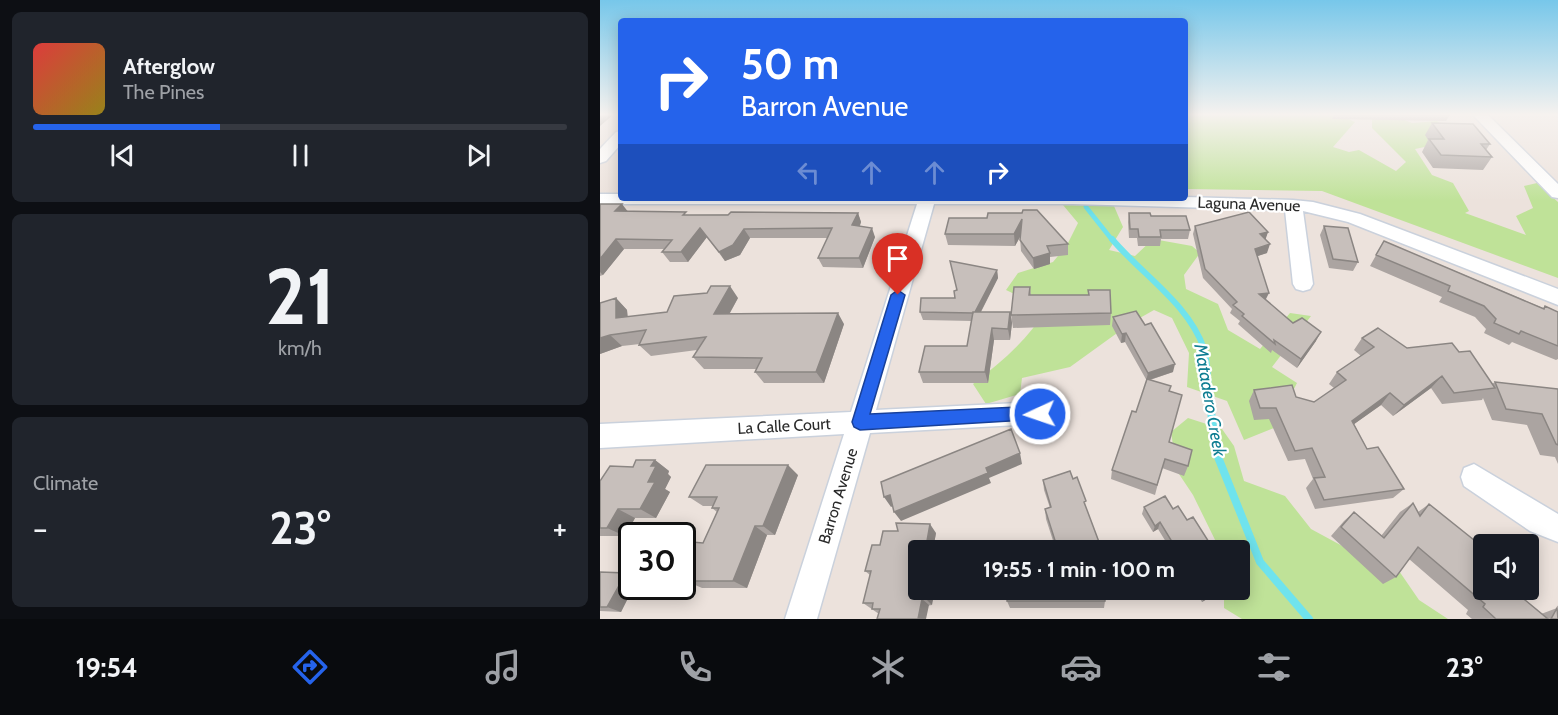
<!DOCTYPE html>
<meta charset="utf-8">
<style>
:root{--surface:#171b24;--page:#20242c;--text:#f1f3f6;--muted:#9ea1a6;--line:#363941;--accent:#2563eb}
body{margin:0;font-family:Cabin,sans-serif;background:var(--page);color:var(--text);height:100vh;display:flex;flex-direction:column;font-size:22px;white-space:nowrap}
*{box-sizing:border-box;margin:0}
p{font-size:20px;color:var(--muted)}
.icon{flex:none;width:33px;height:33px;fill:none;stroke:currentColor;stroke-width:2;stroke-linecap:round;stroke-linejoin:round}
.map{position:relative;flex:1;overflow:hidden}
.drawer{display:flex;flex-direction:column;gap:12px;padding:12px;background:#0d0f14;width:600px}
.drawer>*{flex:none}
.top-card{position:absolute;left:18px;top:18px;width:570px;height:183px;border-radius:6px;box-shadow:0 3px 15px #0003;background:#2563eb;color:#fff;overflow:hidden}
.fabs{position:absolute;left:873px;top:534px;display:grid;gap:12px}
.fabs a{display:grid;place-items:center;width:66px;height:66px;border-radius:6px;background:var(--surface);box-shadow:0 3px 15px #0003;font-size:30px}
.speed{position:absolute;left:18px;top:522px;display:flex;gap:12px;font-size:30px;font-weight:700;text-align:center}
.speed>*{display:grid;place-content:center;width:78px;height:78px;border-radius:50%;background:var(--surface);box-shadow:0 3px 15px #0003;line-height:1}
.speed .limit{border:3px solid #111;border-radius:9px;background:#fff;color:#111}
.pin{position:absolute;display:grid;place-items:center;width:51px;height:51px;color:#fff;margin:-62px -26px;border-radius:50% 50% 50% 0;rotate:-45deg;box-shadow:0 0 6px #0007}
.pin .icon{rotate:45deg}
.me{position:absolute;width:66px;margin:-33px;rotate:267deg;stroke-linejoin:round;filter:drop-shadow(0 0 4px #0008)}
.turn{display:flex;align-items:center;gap:21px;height:126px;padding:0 24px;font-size:27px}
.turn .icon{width:78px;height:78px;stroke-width:2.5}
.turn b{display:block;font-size:42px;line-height:51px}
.lanes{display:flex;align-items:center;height:57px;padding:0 24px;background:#0003;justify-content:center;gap:30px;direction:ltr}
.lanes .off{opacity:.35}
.big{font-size:45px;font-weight:700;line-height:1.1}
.drawer .card{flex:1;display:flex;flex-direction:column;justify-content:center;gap:9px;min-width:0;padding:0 21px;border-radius:9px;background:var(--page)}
.drawer .dial{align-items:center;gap:0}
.dial b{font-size:78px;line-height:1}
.song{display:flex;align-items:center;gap:18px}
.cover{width:72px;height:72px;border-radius:9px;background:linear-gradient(135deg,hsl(0 70% 55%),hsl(50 70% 35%))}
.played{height:6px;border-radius:3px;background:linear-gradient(90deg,var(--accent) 35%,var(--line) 35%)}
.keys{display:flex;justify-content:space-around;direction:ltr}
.heat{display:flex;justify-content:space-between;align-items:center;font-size:33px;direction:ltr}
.trip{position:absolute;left:308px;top:540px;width:342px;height:60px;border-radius:6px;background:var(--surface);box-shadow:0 3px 15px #0003;font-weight:700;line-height:60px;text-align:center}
.dock{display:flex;height:96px;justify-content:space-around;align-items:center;background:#090b0e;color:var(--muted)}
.dock .icon{width:42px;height:42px}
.dock .on{color:var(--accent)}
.dock b{font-size:27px;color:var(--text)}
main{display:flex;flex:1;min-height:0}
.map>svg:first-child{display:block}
.green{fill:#bfe298}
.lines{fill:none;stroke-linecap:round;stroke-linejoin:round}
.stream-far2{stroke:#6fe3ed;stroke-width:4.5}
.stream-far1{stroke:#6fe3ed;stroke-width:6}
.stream{stroke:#6fe3ed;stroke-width:8}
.minor-casing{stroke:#cad1dc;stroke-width:3}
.minor{fill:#fff;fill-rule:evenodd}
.wall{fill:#aba4a1}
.shaded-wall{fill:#8b8683}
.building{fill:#c7bfbb;stroke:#8b8683;stroke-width:1.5}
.route{fill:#2563eb;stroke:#184099;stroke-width:1.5}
.labels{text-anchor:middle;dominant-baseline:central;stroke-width:4.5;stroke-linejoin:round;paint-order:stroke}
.street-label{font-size:16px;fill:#2a2a2a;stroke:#fff}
.water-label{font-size:18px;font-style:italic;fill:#0e7d92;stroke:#fff}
</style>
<main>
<section class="drawer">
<div class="card">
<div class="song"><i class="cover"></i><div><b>Afterglow</b><p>The Pines</p></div></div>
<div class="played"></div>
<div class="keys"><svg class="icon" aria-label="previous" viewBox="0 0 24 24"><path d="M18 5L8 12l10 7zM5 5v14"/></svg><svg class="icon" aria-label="pause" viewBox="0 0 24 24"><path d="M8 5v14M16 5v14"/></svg><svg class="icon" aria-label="next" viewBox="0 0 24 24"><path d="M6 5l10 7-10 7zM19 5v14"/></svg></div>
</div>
<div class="card dial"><b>21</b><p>km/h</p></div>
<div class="card"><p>Climate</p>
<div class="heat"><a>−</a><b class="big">23°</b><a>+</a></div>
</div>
</section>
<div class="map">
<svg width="958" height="619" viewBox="0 0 958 619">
<rect width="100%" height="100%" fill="#ece2dc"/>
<path class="green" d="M585 115H740L755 122 733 147 749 152 759 150 796 171 806 162 772 128V116L791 115 812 123 837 121 853 132 839 144 815 149 832 175 853 183 869 211 865 213 926 235 916 216 933 208 924 186 937 183 958 202V278L722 191 585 189Z
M463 205 514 206 523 227 509 250 535 256 553 239 592 246 600 253 584 275 586 289 618 304 628 330 660 349 690 313 711 316 672 367 697 383 674 428 644 440 627 401 587 387 589 353 572 318 554 310 531 323 470 367 422 378 420 394 386 404 373 384C400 363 428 340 446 309L406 290 418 273 453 262 467 245 478 223Z
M588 418 622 429 634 446 644 481 685 496 711 529 759 555 797 568 819 600 848 619H642L624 608V590H639V550H620L593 495 577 471 571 432Z"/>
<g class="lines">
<path class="stream-far2" d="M485 199 486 207 513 241"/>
<path class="stream-far1" d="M512 239C541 274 589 304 604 349 609 366 608 387 610 405"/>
<path class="stream" d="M610 403 616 452 660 562 709 619"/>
<defs>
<path id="minor" d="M873 115H888L958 184V198L952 197Z
M21 131V144L6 161 0 163V149L16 132Z
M0 194H21V198L585 197 693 200 713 202 760 214 958 289V305L748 222 703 211 713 284 710 289 703 291 696 289 693 284 685 210 473 204H334L276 410 439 402 448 405 451 413 448 421 439 424 270 433 217 619H185L244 434 0 448V424L251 412 317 204H0Z
M874 464 958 514V542L930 531 864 486 861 477 864 468Z"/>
</defs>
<use href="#minor" class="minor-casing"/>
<use href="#minor" class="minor"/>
</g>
<path class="wall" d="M734 115H850L846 121 732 119Z
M832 123 890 144 886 150 892 157 883 170 833 168 822 152 828 140 825 135Z
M0 204 28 211 89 215 258 213 261 222 260 226 275 237 263 268 223 267 218 258 228 238H150L140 255 125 261 107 237 88 262H70L62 252 65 249H24L3 275 0 276Z
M529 213 551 216 590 230 588 239H561L560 246H538L537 238H529L528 222Z
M349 218 468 244V255L450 257V264L434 269 421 251 420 237 415 246 348 245 345 234Z
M595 226 668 232 665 239 667 253 657 256 666 300 693 323 716 341 697 368 672 350 671 353 638 324 640 321 630 313 632 309 603 278 593 234Z
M724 226 758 262 753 271 729 268 720 235Z
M784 241 943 308 945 306 958 312V359L956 360 912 342 909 345 884 333 886 329 875 317 839 302 842 297 770 266Z
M397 270 398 278 381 312H410L412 323 410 340H394L388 383H323L319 372 367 346 372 321 323 320 320 312 355 298 357 290Z
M430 287 431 295 511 313 510 325 413 328 411 315Z
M16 298 27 310 28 317 67 312 138 298 130 313 244 324 224 383H164L155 372 156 369H104L93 357 97 350 51 356 39 345 40 344 22 346 0 354Z
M513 317 573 372 550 380 569 391V442L588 466 584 476 562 468 555 495 511 479 512 470 536 412 547 381 525 342 521 343 512 326Z
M762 338 807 348 859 352 892 384 895 382 958 389V464L955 457 940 455 927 425 892 420 883 398 882 400 842 404 831 388 793 416 781 405 754 424 767 449 804 489 793 498 715 509 706 488 713 479 705 459 688 461 669 419 654 420 649 401 654 390 696 397 714 402 734 388 729 384 737 372 761 356 754 350Z
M55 460 69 471 68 474 71 477 65 489 70 492 56 518H35L25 536H0V481L33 467Z
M198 475 175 535H167L147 588H102L86 581 89 574 82 570V562L103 543 117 512 112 508 113 506H103L89 497Z
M473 479 486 507 502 550H456L446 519 445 509 450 508 444 490 443 480Z
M813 503 818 512 829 504 880 562 941 614 957 608 958 619H872L866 614 868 610 809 559 796 577 783 584 731 536 744 521 754 512 781 536 800 512Z
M544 507 573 509 587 520 614 550H571L558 529 553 532 542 514Z
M336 533 334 544 338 550H318L332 605 279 614 263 603 270 575 265 571Z
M0 572 32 586H34L21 612 0 611Z
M594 590H622L602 602Z
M407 601H505L504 608H410Z"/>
<path class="shaded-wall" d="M0 115H13L0 126Z
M22 204 29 213 15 211Z
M258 213 261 222 256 235 252 225Z
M422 219 423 231 415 246 414 234Z
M100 228 107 237 88 262 81 252Z
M272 228 275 237 263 268 259 258Z
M144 229 150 238 140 255 125 261 119 252Z
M668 232 665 241 660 234Z
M16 239 24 249 3 275 0 272V259Z
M670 244 667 253 652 258 655 249Z
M450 253V264L434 269 433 258Z
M397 270 398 278 376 321 374 313Z
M130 286 138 298 123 325 114 314Z
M669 293 665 301 659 294Z
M16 298 27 310 28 330 16 318Z
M410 312 412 323 410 340 408 329Z
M238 313 244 324 224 383 216 372Z
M392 328 394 340 388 383 385 372Z
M721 332 716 341 697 368 701 359Z
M526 333 525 342 521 343 522 334Z
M10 335 22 346 0 354V338Z
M575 364 573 372 546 381 548 373Z
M842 376 831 388 793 416 804 405Z
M790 393 781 405 743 432 752 421Z
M420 453 422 464 389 478 391 483 301 521 294 512 386 468Z
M55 460 69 471 68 474 71 477 65 489 70 492 56 518 40 509 48 482 51 466Z
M188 465 198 475 175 535 163 526Z
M290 495 297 504 291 507 284 497Z
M18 509 35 518 25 536 7 528Z
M560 522 558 529 553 532 555 526Z
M330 524 336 533 334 544 338 550H331L327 541Z
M155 526 167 535 147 588 133 581Z
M26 573 32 575V586H34L21 612 7 607Z
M328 590H335L332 605 326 599Z
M618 590H622L602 602 605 598Z
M322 599 329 605 326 619H318Z"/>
<path class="building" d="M832 123 873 124 890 144H881L892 157 841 155 829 139H844Z
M0 204H22L15 211 86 212 83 215H128L131 212 258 213 252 225 272 228 259 258H218L232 228 144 229 133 245 119 252 100 228 81 252H62L72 240 16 239 0 259Z
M423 210H437L468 244 447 246 450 253 433 258 420 240 422 219 414 234H345L349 218H387L388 213H422Z
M649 212 668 232 660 234 670 244 655 249 669 293 659 294 693 323 702 318 721 332 701 359 674 340 675 344 642 316 644 314 633 305 637 302 605 269 595 226Z
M529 213H550L551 216H586L590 230H560L561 237H539L538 229H530Z
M724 226 748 228 758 262 733 259Z
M784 241 944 309 945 306 958 312V346L921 331 919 334 894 323 896 319 884 306 848 291 850 286 776 255Z
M350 261 397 270 375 312H373V313L320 312 321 298H355L354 291 357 290Z
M111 286H130L114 314 238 313 216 372H155L162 358 93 357 106 337 39 345 46 330 10 335 0 338V303L16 298V318L67 312 74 296 107 293Z
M414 287H430L429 295H489L488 290H510L511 313 411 315Z
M536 311 545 325 551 323 575 364 548 373 526 333 522 334 513 317Z
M373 312H410L408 329 392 328 385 372H319L325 346H367Z
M778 328 807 348 852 343 859 352 870 351 895 388 854 393 842 376 804 405 790 393 752 421 767 449 778 447 804 489 724 500 714 478 725 477 712 448 695 451 676 408H660L654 390 692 385 696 397 714 402 746 380 737 372 774 347 762 338Z
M547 379 571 386 569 391 582 395 569 442 592 450 588 466 565 459 557 485 512 470 532 411 536 412Z
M895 382 958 389V445L956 444 942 414 906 409Z
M411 429 420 453 386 468 388 473 294 512 290 495 284 497 281 482Z
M36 460H55L51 466H56L48 482H55L40 509H18L7 528H0V481L10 466 33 467Z
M106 465H188L163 526H155L133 581H86L92 569H82V562L92 542 103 543 119 508H112L117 497H89Z
M470 471 473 479 477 477 486 501 484 502 502 550H458L445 509 451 507 443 480Z
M565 496 573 509 578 506 587 520 593 517 614 550H577L560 522 555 526 544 507Z
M813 503 820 516 829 504 884 548V557L880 562 884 565V590H913L948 619H896L883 607 885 604 818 547 796 577 741 527 754 512 784 538Z
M296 523 330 524 327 541 332 542 331 550H318V590H328L326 599H322L318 619H277L280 609H272L273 603H263L271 571H265L272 545H280L283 531H298Z
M0 572 26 573 7 607H0Z
M408 590H505V601H407Z
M600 590H618L605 598Z
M957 608 958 619H951Z"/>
<linearGradient id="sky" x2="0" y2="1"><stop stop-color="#77c7ea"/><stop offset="0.57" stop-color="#f6f2ef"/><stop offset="1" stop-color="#f6f2ef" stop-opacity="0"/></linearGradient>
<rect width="958" height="201" fill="url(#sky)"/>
<path class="route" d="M298 290 305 295 270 414 440 406 445 409 448 414 445 419 260 430 254 427 252 422 291 295Z"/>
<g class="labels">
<g class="street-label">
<text transform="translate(649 204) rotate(2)">Laguna Avenue</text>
<text transform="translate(184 426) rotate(-3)">La Calle Court</text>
<text transform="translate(238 496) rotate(-73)">Barron Avenue</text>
</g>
<g class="water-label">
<text transform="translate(610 400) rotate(80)">Matadero Creek</text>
</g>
</g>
</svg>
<div class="fabs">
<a><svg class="icon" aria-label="sound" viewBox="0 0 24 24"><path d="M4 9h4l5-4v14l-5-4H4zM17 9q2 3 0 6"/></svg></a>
</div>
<div class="speed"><div class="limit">30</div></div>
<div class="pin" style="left:298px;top:295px;background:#d93025"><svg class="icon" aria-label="arrive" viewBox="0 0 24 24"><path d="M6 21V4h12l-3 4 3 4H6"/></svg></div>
<svg class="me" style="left:440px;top:414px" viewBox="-20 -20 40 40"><circle r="17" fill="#2563eb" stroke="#fff" stroke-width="3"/><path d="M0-11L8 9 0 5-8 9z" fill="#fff"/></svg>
<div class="trip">19:55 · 1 min · 100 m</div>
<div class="top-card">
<div class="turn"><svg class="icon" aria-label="right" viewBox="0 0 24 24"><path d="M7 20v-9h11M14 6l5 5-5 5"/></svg><div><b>50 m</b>Barron Avenue</div></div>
<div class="lanes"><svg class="icon off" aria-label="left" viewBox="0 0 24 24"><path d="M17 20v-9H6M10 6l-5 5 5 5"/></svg><svg class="icon off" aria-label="ahead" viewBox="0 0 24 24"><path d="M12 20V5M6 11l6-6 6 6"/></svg><svg class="icon off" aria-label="ahead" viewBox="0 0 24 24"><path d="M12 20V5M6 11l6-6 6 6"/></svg><svg class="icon" aria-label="right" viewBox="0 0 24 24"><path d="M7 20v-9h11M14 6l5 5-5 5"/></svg></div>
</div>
</div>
</main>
<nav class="dock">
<b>19:54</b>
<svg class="icon on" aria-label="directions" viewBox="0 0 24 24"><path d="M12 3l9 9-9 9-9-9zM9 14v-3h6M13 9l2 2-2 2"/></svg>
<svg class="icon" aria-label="music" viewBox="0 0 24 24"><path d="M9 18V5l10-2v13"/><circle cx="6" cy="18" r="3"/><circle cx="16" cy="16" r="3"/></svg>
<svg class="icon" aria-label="phone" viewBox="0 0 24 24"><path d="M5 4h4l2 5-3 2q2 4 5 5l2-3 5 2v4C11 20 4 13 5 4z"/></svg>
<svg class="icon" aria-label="climate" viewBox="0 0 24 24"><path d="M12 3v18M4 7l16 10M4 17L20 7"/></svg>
<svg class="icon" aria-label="car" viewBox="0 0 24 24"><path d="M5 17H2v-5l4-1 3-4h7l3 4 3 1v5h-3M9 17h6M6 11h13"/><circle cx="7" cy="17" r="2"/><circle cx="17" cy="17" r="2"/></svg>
<svg class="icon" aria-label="filters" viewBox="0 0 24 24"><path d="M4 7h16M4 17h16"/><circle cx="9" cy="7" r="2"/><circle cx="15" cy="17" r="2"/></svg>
<b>23°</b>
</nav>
